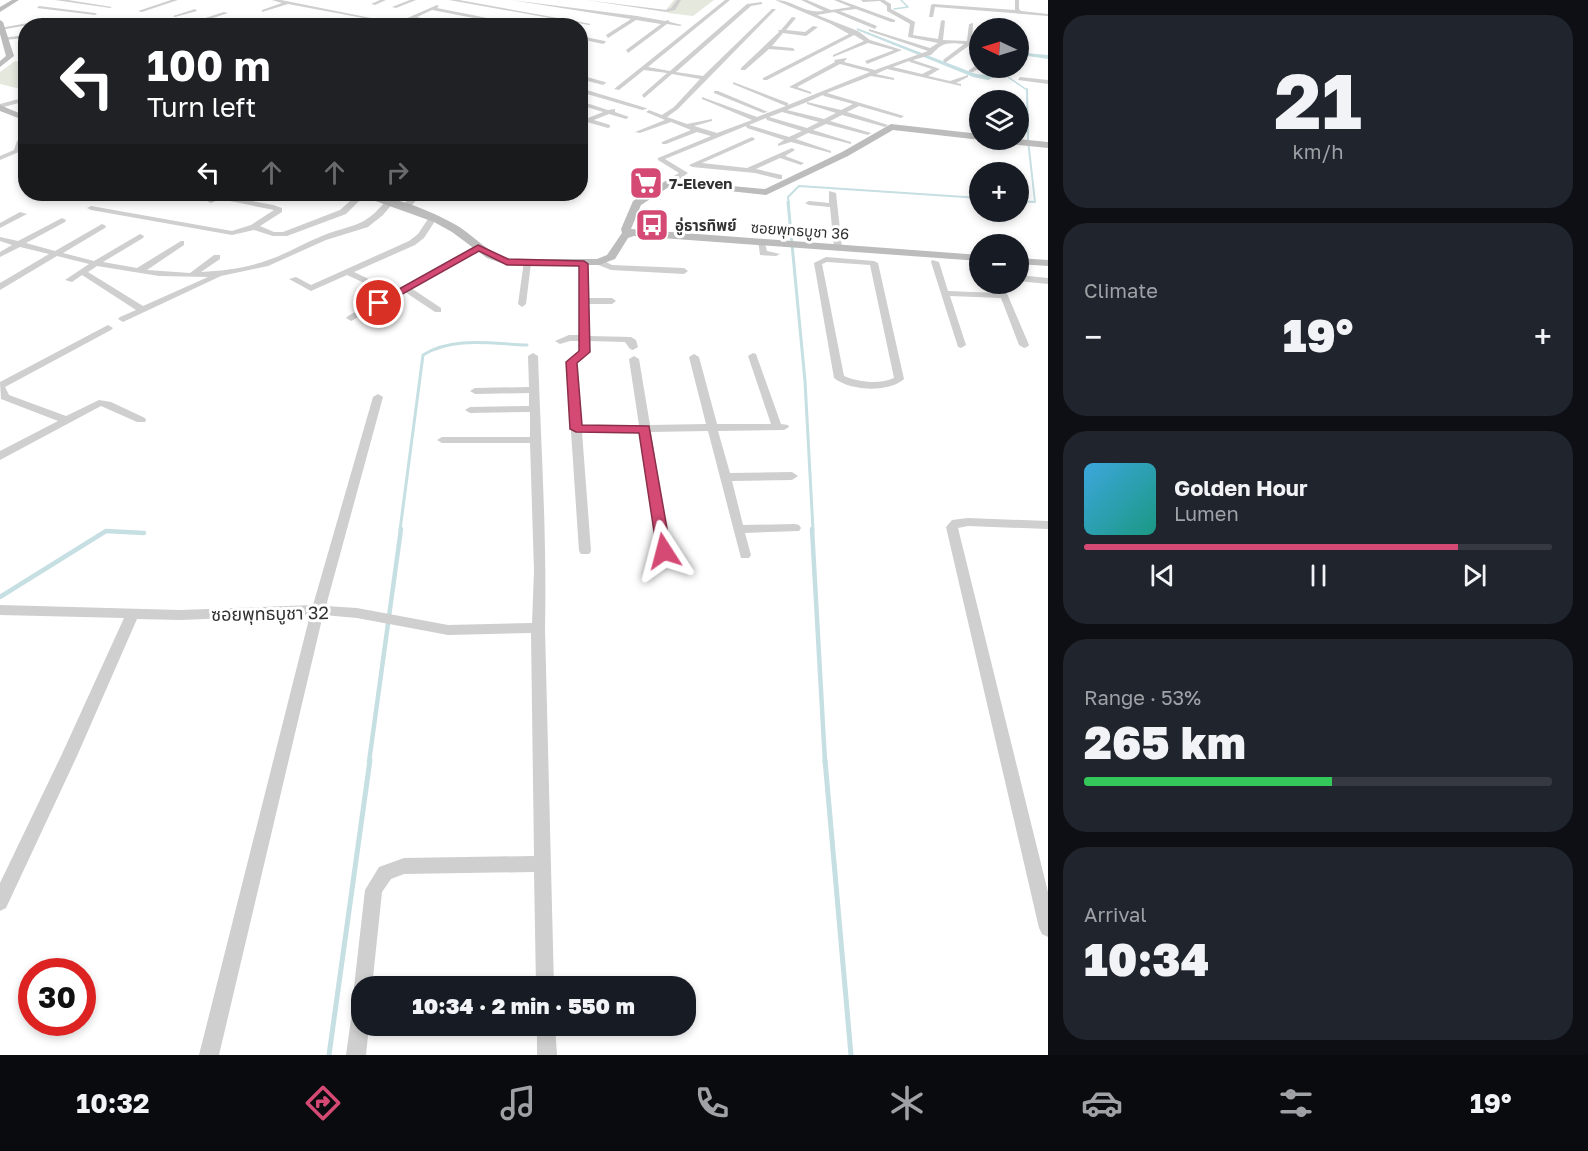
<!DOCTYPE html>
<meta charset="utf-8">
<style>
:root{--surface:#171b24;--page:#20242c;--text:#f1f3f6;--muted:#9ea1a6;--line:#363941;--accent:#d44a74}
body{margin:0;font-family:"Golos Text","Noto Sans Thai",sans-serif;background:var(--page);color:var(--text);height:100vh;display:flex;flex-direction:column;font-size:22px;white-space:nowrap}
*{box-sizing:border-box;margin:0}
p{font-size:20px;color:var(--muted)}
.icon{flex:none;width:33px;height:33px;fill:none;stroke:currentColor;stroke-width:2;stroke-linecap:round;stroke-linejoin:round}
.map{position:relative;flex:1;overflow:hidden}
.details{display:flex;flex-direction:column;gap:15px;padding:15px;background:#0d0f14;width:540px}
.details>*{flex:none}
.guide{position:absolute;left:18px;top:18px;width:570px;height:183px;border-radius:24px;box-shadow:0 3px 9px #0003;background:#202124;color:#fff;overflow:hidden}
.needle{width:39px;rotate:274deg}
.controls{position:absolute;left:969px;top:18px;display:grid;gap:12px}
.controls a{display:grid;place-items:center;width:60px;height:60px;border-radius:50%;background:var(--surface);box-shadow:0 3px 9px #0003;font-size:30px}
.speed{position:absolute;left:18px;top:958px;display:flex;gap:12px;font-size:30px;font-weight:700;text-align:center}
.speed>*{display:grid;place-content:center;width:78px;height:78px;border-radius:50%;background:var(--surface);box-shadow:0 3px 9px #0003;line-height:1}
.speed .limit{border:9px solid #d22;background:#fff;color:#111}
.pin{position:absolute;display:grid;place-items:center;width:51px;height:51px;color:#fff;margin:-26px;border:3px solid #fff;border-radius:50%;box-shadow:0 2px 6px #0007}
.me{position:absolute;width:66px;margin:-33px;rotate:351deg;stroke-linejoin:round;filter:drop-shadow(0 0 4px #0008)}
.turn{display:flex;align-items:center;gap:21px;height:126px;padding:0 30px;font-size:27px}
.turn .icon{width:78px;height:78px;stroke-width:2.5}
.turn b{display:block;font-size:42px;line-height:51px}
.lanes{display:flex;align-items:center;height:57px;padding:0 30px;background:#0003;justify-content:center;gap:30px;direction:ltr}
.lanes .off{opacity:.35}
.big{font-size:45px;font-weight:800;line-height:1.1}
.details .card{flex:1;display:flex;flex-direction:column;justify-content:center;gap:9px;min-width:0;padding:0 21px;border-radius:24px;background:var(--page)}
.details .dial{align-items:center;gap:0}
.dial b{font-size:78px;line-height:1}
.song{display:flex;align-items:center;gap:18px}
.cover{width:72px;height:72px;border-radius:9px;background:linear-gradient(135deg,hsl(200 70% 55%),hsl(170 70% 35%))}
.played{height:6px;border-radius:3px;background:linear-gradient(90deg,var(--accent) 80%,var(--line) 80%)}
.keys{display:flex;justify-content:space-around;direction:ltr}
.heat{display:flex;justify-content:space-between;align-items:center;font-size:33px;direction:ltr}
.charge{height:9px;border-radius:4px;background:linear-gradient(90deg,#34c759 53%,var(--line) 0)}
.trip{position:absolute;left:351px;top:976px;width:345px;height:60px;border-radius:24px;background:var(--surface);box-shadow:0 3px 9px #0003;font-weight:800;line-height:60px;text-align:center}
.dock{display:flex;height:96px;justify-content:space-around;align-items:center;background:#090b0e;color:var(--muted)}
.dock .icon{width:42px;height:42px}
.dock .on{color:var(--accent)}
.dock b{font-size:27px;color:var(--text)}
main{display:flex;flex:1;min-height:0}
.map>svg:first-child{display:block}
.green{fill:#e5e8dd}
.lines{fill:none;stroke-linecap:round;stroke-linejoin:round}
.stream-far4{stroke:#c6dfe2;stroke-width:1.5}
.stream-far3{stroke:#c6dfe2;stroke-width:2}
.stream-far2{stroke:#c6dfe2;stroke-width:3}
.stream-far1{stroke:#c6dfe2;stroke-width:4.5}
.stream{stroke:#c6dfe2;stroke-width:5}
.canal{fill:#c6dfe2;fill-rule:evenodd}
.street{fill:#cfcfcf;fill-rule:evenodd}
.secondary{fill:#bcbcbc;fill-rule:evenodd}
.route{fill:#d44a74;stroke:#8a304b;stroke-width:1.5}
.labels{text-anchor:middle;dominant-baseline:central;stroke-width:6;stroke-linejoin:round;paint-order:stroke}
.far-poi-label{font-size:15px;font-weight:bold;fill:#323232;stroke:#fff;text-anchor:start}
.far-street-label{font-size:15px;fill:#323232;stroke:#fff}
.street-label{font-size:18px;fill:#323232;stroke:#fff}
</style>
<main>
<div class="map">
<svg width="1048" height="1055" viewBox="0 0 1048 1055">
<rect width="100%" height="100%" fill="#fff"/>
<path class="green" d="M674 0H714L693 16 668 13 666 10Z
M15 61 25 63V90L0 84V72Z"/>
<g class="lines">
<path class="stream-far4" d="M894 9 908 7 901 0
M1002 73 1027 90"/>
<path class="stream-far3" d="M1018 201 1035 202 1028 140 1027 89
M789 204 788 197 799 186 980 198"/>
<path class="stream-far2" d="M788 202 805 381 813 530
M400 530 423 355C453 336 493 344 527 345"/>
<path class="stream-far1" d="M812 529 825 762
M0 597 106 531 144 533
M369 762 401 529"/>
<path class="stream" d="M825 760 851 1055
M329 1055 370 760"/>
<path class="canal" d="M857 28 976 74C992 77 1001 67 1015 68L988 80 973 77 857 30Z
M1025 53 1048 55V59L1028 56 1018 63V58Z"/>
<path class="street" d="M55 0H68L112 7 110 8Z
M171 0H178L142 12 138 11Z
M272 0H281L381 20 379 21 288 4 262 12V10L282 3Z
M380 0H386L375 5 371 4Z
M410 0H416L396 8 392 7Z
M449 0H459L591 24 589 25Z
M511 0 637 16 665 21 668 20 670 22 682 25 680 26 667 24 628 53 626 50 661 24 636 20 608 38 606 35 631 19Z
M586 0 666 10 671 8 677 0H681L675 10 666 12Z
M725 0H730L648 67 670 71 747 4 762 2V4L751 6 676 72 703 76 772 9H776L678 109 667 117 687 124 712 119V121L694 126 717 133 752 120 702 99V97L757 117 786 106 733 84V82L788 103V105L870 72 840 64 797 87 811 92V94L789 87 835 62 834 60 847 58 844 62 875 70 928 51 869 31V29L930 48 938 43 908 37 910 24 887 11V6L880 1 863 2 861 0H884L891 4V9L915 22 913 35 938 39 941 21 943 20 945 21 943 40 967 41 969 24 973 23 972 42H980V46L970 45 945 63 943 60 964 44C946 42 942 43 931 55L913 60 940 69 928 76 950 81 968 75V77L956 83 961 84V86L887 69 876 74 894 78V80L871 76 827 93 904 116 901 118 859 106 847 112 888 125 885 127 842 115 830 121 871 133 868 135 826 124 813 130 851 142V144L808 133 796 139 831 151V153L791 142 778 146V144L784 140 747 128 746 126 665 159 688 173 673 184H667V180L679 173 658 160V158L711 136 697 132 666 144H662V142L691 130 671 122 640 133 635 132 665 120 646 112 649 110 662 115 674 107 700 79 672 74 644 98 642 95 667 73 644 70 619 90 614 89ZM909 61 910 62 932 69 922 74 893 67ZM823 95 824 96 853 104 841 110 807 102ZM807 102V104L836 113 824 119 787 110ZM782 112 819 122 807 128 769 117ZM766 118 767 120 802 131 789 137 749 125Z
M775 0C794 0 803 14 824 11L801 0H807L831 10 851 7 834 0H840L895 20V22H891L856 9 840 11 877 26 875 29 834 12 817 15 858 31 870 40 902 50 867 64 865 61 894 50 868 43 833 57V55L864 41 854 35 767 80H763V78L849 34 831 24Z
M1015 0H1019V9L1021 11 1048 14V16L935 7 933 17H929L931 5 933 4 1015 10Z
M437 5 439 6 437 8 528 26H515L432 10 417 17 459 26C446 26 421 18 412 19 403 20 398 26 389 26Z
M39 6 95 13 97 14 95 15 37 8Z
M195 9 197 11 175 17 173 16Z
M224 12 228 13 204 21 223 26 175 20 116 26H90L175 18 202 21V19Z
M792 17 796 18 786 30 805 32 813 26 818 27 806 36 783 33 772 46 793 48 795 51 769 49 745 70H741V68L779 32 778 30H781Z
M249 18 251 20 230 26 224 25Z
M33 22 35 24 0 30V28Z
M272 22 274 24 263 26V25Z
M997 24H1001L1002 28H998Z
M26 35V38L4 40 1 38Z
M580 36 605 41 606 42 603 44 580 39Z
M580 48 587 49 588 50 580 51Z
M980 63V68L973 72H969V70Z
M580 75 605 82 606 83 603 85 580 79Z
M1020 77 1048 80V84L1018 80Z
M580 88 646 108 647 109 642 110 580 92Z
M714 91H718L768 112 763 113 714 93Z
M26 97V101L0 108V104Z
M580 101 608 110 615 109V112L629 117 626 119 609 114 594 120 610 125V127L608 128 580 120V116L588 118 603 112 580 105Z
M26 136V141L22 143 19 152 0 160V156L14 150 17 141Z
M752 137 755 139 754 140 702 163 747 168 792 148 795 150 785 156 804 163 801 165 780 158 756 169 782 175V179H779L755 173 692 167 689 165Z
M829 191 836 193 842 248 838 250 834 248 830 207 809 205 805 203 809 201 829 203Z
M358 194H366L346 214 287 236H273L254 230 232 235 91 210 87 208 91 206 232 231 251 225 274 210 220 199 211 203 207 201 219 195 273 205 282 208V212L260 226 274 232H283L340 210Z
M413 194H421L408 210H402V206Z
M386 201 393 203 383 215 368 227 326 240 268 266 221 276 123 322 118 319 120 317 136 310 82 275 72 282 65 280 89 264 57 256 0 290V283L49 254 20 247 0 257V252L12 245 0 241V237L18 241 62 218 66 220 65 222 26 243 55 251 102 224 106 226 105 228 63 253 94 261 140 234 144 236 143 238 103 262 137 268 181 241H184V245L147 270 190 273 214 255H220V259L201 272C225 271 248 268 271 259 288 253 304 243 322 236 353 223 361 230 386 201ZM97 266 159 276 208 277 143 306 88 272Z
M20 212 27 214 0 228V223Z
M430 216 437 218 424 238 415 245 354 272 394 291 476 245H482V249L411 288 441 308V312H435L405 292 351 321 346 318 348 316 388 294 347 275 311 291 289 279 296 277 311 285 409 241 418 234Z
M758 240H764L767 251 780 254 776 256 760 255Z
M826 257 874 261 878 263 904 379C889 393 850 391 834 378L814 263ZM827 262 870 265 894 378C879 385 858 382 844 376L822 264Z
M596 260H602L612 265 684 268 688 271 684 274 611 270 596 264Z
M932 260 939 262 948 291 998 293 995 284H1003L1029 345 1027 347 1024 348 1019 345 1001 298 950 296 966 345 961 348 958 347 931 262Z
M524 261 531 263 526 304 522 307 518 304Z
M581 262 588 264V298H612L616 301 612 304H588L589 336 631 337 636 340 638 347 633 350 630 349 625 342 589 341V352L577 363 581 426 639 425 629 359 634 356 639 359 650 425 706 424 689 357 694 354 699 357 717 424H771L748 356 753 353 756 354 781 424 788 425 789 427 784 430 718 431 730 473 792 472 798 476 792 480 732 481 743 525 795 524 799 525 801 528 799 531 745 533 751 555 749 558H741L708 431 651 432 670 551 668 554H660L640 432H582L591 551 589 554H581L579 551 567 372V362L579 351V341H570L560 344 555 341 569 335H579Z
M1018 275 1048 278V284L1018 281Z
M108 325 113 328 111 330 5 387 9 395 66 416 99 400 111 402 145 418 146 420 145 422H137L101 406 0 460V451L58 421 1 399 0 382Z
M533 353 538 356C541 446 547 537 545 628L554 987H536L534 872 404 874 391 879 382 892 372 987H362V996L356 994 354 987 365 890 379 867 404 858 534 856 531 633 448 635 357 618 323 615 219 1055H199L310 615 180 620 137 619 77 756 6 908 0 911V883L62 754 124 618 0 615V605L180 610 313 605 373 397 378 394 383 397 326 606 357 608 448 625 532 623 534 571 530 443H442L437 440 442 437H530V412L470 413 465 410 470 407 529 406V393L475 394 470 391 475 388 529 387 528 356Z
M968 518 1048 521V529L968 526 958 528 1048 892V937L1042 934 1039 928 946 527 952 520Z
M362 996V1026H369L366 1055H346L353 1005 355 998Z
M537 1026H555L557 1055H537Z"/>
<path class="secondary" d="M12 0H19L0 12V7Z
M0 20 3 22 14 56 0 67V61L6 56 0 34Z
M0 105 26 116V121L0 111Z
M891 124 980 134 981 140 893 130 848 156 766 195 672 185 641 205 631 229 980 255V261L634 236 628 238 615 259 599 265H507L487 258 452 232 434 222 356 194C383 191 438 213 461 228 477 239 489 253 508 259H597L607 255 622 233 621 229 633 201 667 180 765 189 842 152Z
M1018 139 1048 142V148L1000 143 995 140Z
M1018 258 1048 260V266L1018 264Z"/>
</g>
<path class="route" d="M478 245 508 259 584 261 588 264 590 352 577 363 582 425 649 426 671 551 669 554 664 556 657 551 639 433 576 432 570 429 566 362 579 351V266L507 265 479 251 383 305 374 303Z"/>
<defs>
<symbol id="supermarket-square" viewBox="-11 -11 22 22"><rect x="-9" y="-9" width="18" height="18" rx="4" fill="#d44a74" stroke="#fff"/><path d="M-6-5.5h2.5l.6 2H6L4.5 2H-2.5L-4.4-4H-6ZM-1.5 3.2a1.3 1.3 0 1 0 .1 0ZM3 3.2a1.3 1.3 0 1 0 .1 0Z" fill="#fff"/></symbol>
<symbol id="bus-square" viewBox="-11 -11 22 22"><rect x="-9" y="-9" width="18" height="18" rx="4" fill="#d44a74" stroke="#fff"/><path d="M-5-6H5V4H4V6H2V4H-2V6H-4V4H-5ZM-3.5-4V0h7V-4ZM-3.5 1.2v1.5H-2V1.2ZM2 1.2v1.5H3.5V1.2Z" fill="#fff"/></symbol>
</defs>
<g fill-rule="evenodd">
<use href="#supermarket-square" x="627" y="164" width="38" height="38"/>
<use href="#bus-square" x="633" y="206" width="38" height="38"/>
</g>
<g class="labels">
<g class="far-poi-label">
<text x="669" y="183">7-Eleven</text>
<text x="675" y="225">อู่ธารทิพย์</text>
</g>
<g class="far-street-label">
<text transform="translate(800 230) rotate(4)">ซอยพุทธบูชา 36</text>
</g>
<g class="street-label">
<text transform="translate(270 613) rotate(-1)">ซอยพุทธบูชา 32</text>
</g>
</g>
</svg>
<div class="controls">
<a><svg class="needle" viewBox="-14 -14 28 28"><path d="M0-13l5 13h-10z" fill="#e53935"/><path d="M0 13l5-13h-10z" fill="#9ea1a6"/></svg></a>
<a><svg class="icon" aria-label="layers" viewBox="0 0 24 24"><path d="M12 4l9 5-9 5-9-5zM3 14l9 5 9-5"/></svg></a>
<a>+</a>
<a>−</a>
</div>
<div class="speed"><div class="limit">30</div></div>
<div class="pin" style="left:379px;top:303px;background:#d93025"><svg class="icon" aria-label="arrive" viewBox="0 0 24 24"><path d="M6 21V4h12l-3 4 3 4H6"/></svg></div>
<svg class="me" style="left:664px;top:551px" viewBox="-20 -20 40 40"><path d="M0-17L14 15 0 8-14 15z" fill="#d44a74" stroke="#fff" stroke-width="4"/></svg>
<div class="trip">10:34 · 2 min · 550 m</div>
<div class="guide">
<div class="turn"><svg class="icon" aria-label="left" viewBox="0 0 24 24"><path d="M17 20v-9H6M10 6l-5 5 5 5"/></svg><div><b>100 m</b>Turn left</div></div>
<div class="lanes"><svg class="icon" aria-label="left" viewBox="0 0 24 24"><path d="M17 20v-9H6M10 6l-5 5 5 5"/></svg><svg class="icon off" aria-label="ahead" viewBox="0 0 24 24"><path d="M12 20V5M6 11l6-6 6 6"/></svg><svg class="icon off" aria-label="ahead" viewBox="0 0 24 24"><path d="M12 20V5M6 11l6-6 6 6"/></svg><svg class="icon off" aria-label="right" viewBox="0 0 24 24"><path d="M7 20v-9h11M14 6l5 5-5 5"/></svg></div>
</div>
</div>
<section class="details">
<div class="card dial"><b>21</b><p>km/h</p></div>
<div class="card"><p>Climate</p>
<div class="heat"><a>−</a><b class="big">19°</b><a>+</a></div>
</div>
<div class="card">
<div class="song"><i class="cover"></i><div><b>Golden Hour</b><p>Lumen</p></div></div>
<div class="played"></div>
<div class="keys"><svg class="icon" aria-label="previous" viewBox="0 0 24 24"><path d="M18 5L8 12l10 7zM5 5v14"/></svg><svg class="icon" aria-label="pause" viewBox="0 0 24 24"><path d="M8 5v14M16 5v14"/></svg><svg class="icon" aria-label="next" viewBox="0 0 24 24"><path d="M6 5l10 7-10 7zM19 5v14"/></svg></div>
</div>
<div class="card"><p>Range · 53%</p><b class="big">265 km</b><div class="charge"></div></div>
<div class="card"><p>Arrival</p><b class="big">10:34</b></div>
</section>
</main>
<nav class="dock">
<b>10:32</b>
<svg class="icon on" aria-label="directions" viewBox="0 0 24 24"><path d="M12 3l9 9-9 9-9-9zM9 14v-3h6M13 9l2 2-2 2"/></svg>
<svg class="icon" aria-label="music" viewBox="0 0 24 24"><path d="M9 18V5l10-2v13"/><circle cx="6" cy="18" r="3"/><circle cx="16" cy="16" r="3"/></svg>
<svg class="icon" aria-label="phone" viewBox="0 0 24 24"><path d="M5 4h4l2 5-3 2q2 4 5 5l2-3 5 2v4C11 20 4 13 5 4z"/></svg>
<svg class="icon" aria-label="climate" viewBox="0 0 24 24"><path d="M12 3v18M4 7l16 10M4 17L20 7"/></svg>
<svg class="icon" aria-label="car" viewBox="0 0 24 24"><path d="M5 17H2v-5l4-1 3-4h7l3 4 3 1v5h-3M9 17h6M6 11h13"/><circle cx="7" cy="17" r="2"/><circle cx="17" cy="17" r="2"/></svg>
<svg class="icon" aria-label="filters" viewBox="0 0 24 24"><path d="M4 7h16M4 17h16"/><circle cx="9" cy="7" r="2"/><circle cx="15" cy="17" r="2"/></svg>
<b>19°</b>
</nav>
